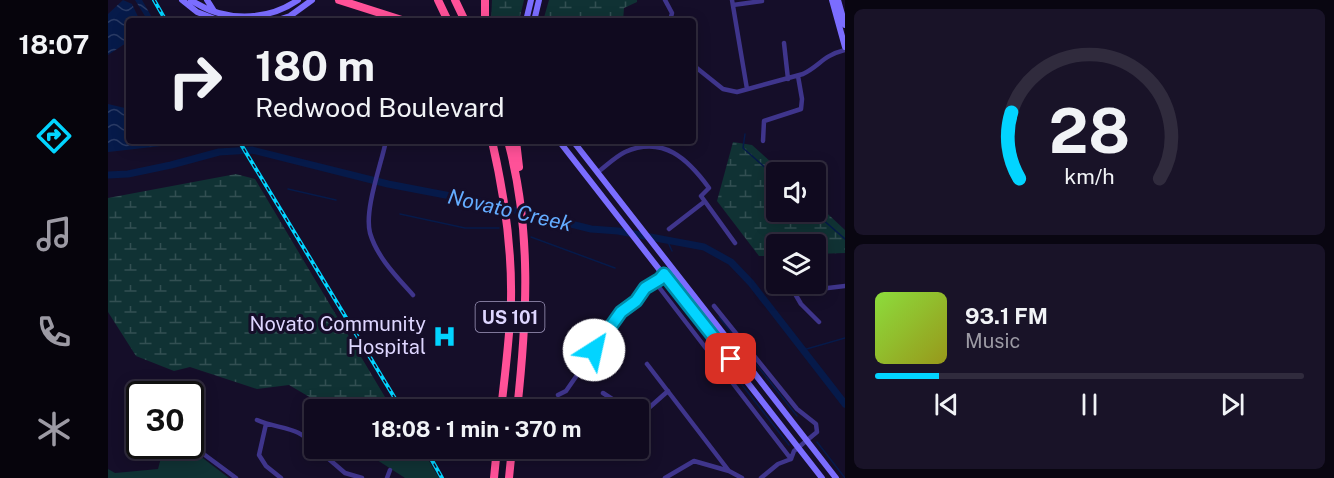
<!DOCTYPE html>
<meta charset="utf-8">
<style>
:root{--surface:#100a1f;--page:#191328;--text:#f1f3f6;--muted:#9c9aa4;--line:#302b3d;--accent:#02d4ff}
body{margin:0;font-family:"Public Sans",sans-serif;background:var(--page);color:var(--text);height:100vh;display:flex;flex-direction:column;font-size:22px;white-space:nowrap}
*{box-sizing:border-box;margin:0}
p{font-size:20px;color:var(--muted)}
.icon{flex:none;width:33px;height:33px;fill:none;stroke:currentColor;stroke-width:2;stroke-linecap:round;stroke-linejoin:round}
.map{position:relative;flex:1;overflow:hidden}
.sheet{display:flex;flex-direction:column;gap:9px;padding:9px;background:#090611;width:489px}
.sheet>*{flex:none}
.hud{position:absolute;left:18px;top:18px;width:570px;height:126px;border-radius:6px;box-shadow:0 3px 15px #0003,0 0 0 2px var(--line);background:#100a1f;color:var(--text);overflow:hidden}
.tools{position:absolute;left:658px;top:162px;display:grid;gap:12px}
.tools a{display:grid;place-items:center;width:60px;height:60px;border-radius:6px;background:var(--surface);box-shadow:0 3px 15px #0003,0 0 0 2px var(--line);font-size:30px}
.speed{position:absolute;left:18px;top:381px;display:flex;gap:12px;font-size:30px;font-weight:700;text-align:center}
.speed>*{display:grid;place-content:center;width:78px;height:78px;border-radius:50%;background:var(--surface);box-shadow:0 3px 15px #0003,0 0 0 2px var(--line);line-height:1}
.speed .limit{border:3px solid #111;border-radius:9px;background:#fff;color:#111}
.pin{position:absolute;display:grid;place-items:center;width:51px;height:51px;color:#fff;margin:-26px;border-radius:12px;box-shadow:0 3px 9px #0006}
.me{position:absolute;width:66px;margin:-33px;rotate:35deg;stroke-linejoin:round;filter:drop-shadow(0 0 4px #0008)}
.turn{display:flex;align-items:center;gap:21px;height:126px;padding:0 30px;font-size:27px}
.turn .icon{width:78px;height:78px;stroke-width:2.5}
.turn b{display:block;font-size:42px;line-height:51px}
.sheet .card{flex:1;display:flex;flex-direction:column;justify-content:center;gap:9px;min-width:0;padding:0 21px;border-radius:9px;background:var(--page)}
.sheet .dial{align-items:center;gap:0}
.dial svg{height:156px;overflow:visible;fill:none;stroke:var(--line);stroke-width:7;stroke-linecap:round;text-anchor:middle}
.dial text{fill:var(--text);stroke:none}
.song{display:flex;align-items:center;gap:18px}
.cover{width:72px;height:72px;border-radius:9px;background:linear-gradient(135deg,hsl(90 70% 55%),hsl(60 70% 35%))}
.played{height:6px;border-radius:3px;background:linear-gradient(90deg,var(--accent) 15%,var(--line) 15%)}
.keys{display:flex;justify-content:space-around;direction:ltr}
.trip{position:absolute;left:196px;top:399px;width:345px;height:60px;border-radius:6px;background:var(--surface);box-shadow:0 3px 15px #0003,0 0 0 2px var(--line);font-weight:700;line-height:60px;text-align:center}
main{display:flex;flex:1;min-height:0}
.tab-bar{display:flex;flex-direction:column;width:108px;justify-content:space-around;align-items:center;background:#06040c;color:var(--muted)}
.tab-bar .icon{width:42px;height:42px}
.tab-bar .on{color:var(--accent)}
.tab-bar b{font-size:27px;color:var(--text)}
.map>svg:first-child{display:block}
.green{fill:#103234}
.wetland{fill:url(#wetland-marsh)}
.water{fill:url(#water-waves)}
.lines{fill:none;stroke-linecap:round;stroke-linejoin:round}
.stream{stroke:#061a4a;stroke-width:1.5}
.river{stroke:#061a4a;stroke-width:7}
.street{stroke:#3f358c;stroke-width:4.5}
.secondary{stroke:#7b6dff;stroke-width:6}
.highway{stroke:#ff5198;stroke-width:8}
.rail-casing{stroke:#02d4ff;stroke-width:4}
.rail{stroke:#150e29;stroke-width:1.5;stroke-dasharray:4.5;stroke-linecap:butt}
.route-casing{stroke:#018aa6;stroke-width:15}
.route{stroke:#02d4ff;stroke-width:10}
.labels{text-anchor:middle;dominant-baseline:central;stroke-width:6;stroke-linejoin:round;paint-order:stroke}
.shield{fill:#150e29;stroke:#a29abf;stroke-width:1.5}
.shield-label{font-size:18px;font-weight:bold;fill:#ded6ff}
.poi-label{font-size:20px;fill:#ded6ff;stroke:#150e29;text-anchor:end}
.water-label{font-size:21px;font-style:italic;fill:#64acff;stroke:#150e29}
</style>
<main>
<nav class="tab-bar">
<b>18:07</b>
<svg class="icon on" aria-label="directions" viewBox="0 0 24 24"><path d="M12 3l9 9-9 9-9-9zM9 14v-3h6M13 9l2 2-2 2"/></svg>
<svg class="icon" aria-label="music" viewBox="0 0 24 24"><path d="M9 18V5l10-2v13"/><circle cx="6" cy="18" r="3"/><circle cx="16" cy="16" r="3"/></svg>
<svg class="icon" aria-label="phone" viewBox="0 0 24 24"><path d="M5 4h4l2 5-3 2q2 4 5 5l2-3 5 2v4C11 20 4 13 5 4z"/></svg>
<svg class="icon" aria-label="climate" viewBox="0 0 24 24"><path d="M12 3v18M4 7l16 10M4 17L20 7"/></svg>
</nav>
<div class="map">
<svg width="737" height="478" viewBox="0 0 737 478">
<defs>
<pattern id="wetland-marsh" width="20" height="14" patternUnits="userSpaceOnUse" patternTransform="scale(1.5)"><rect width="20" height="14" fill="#103234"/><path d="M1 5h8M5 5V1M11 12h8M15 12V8" fill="none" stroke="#324f52"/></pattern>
<pattern id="water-waves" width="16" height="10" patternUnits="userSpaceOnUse" patternTransform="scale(1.5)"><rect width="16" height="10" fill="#061a4a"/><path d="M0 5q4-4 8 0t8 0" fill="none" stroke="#2a3b65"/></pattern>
</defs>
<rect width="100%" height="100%" fill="#150e29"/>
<path class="green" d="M56 446H79L121 478H0V469L7 473 50 469Z
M252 449H314L331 478H297Z"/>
<path class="wetland" d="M384 0H416L411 21H383Z
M441 0H529V2L516 8 515 21H435Z
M625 142 644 145 674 172H669V212H708V203L737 230V253L708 254V244H669V256H651L609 201Z
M128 174 147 179 277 397 248 409H222L181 385 149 389 82 367 66 371 28 356 0 312V198Z"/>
<path class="water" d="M15 0 24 4 32 21H21V41L0 55V14Z
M27 0H34L46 21H40Z
M0 104 21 109V141H70L53 146 0 152Z"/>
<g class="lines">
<path class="stream" d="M637 134 635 148 669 178
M180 189 228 200
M706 212 737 239
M292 214 357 228H391
M423 237 507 268
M559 240 564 251
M555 284 681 445
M611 317 689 416
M695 350 737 338
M709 442 737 478"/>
<path class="river" d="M0 175 20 174 63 165 111 152 144 150 280 184 374 202 483 229 510 231 596 247 623 262 643 283 737 404"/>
<path class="street" d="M557 0 564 13 562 21
M624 0 639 89
M625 5 654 1
M676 43 680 79
M585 65 615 89 629 92 695 74C713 65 714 56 737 50
M278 141C273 165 256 210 262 233 269 257 288 276 305 295
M655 141 656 121 693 109 694 99 690 76
M490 172C498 166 507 157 517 152 555 135 580 159 601 188L593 196 627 243
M561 229 596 202
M547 282 683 459
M538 288 552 279 556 274
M606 306 689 409 708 424 709 432 686 451 683 459 670 464 653 478
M711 322 693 304 686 292 737 286
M539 364 621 471 634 478
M495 393 521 410
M450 395 458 391 513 312 528 301 538 288V283L550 275 565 270
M531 413 534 414 560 391
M149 420C171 430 192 425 207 448
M158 424 151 455 158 466 173 478
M82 444 128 478
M208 448 237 473 254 478
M279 478 282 470
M557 478 586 461 621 471"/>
<path class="secondary" d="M74 0 89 12 112 21
M83 0C115 22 158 22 190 0
M99 0 106 11
M724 0 737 47
M730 0 737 25
M167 21 182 16 204 0
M418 21 423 0
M426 21 431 0
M451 141 714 478
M465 141 728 478"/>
<path class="highway" d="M231 0 297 21
M330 0 340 21
M347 0 357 21
M377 0V21
M384 141C396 193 404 247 403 300 402 337 397 373 393 410
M400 141C424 230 419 319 409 410
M408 141 411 167
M386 478 389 448
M401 478 404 448"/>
<defs>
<path id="rail" d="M46 0 58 21
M131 141 294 410
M317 448 334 478"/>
</defs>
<use href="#rail" class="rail-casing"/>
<use href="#rail" class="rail"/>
</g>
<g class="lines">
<defs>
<path id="route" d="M486 350 513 312 528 301 537 288 552 279 556 274 623 359"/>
</defs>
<use href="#route" class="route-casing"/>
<use href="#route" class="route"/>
</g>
<defs>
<symbol id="hospital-bare" viewBox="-9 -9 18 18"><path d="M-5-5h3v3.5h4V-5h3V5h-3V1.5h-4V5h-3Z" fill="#02d4ff" stroke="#150e29" stroke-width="2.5" paint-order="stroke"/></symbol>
</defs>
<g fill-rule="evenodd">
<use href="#hospital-bare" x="320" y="320" width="33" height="33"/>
</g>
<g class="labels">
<rect class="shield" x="367.5" y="302" width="69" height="30" rx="4.5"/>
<g class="shield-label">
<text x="402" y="317">US 101</text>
</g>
<g class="poi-label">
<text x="318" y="324">Novato Community<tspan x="318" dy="23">Hospital</tspan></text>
</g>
<g class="water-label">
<text transform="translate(402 210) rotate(13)">Novato Creek</text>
</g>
</g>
</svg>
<div class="tools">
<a><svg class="icon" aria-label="sound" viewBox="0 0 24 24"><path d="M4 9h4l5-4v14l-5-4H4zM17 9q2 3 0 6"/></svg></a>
<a><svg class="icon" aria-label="layers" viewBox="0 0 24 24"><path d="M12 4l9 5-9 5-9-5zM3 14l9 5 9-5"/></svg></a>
</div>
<div class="speed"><div class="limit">30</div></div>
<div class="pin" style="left:623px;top:359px;background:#d93025"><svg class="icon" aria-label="arrive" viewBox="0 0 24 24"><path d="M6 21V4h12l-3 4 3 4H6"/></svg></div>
<svg class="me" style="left:486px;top:350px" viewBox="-20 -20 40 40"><circle r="19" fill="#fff"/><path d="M0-13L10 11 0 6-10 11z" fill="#02d4ff"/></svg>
<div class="trip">18:08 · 1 min · 370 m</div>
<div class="hud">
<div class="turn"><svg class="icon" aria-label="right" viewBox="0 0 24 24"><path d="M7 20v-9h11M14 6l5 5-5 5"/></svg><div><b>180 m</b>Redwood Boulevard</div></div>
</div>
</div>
<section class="sheet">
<div class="card dial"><svg viewBox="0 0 100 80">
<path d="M14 69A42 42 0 1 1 86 69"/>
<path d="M14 69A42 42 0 0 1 10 35" stroke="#02d4ff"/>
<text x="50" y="56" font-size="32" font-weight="700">28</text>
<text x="50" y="72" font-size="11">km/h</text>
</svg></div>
<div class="card">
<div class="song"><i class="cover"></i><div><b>93.1 FM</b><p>Music</p></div></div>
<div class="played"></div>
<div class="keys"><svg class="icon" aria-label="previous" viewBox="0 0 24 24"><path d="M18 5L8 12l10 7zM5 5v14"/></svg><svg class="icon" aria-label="pause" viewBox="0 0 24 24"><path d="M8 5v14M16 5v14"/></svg><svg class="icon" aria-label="next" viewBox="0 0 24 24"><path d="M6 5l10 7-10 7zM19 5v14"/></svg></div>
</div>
</section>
</main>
